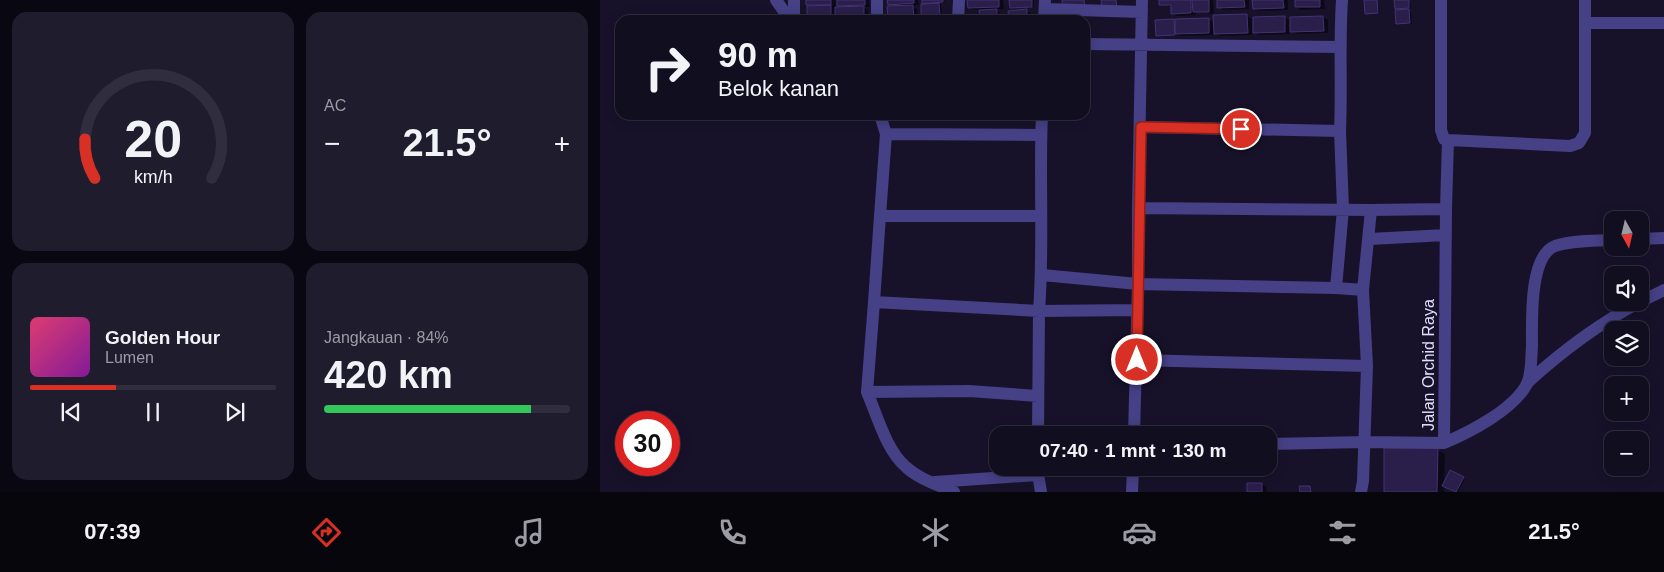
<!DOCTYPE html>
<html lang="id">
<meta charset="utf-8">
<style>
:root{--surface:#110e20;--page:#1e1c2d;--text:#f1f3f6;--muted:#9c9ca5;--line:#302e3e;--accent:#d93025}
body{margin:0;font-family:Helvetica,sans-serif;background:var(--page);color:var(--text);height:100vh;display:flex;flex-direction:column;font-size:19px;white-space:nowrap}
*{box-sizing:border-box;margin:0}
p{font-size:16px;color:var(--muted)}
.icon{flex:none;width:28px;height:28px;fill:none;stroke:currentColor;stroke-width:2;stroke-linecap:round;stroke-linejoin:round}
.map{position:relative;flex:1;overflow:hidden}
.side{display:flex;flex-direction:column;gap:12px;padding:12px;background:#090812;width:600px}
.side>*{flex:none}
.top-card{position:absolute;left:15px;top:15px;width:475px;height:105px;border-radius:15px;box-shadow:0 2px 12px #0003,0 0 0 1px var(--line);background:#110e20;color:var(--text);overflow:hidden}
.needle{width:32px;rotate:172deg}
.buttons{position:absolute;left:1004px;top:211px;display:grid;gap:10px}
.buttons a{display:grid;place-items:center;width:45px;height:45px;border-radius:10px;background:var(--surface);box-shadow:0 2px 12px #0003,0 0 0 1px var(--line);font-size:25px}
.speed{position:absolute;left:15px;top:411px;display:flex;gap:10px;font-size:25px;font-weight:700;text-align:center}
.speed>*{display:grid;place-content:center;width:65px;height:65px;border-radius:50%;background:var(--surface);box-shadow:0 2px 12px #0003,0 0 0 1px var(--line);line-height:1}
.speed .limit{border:8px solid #d22;background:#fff;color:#111}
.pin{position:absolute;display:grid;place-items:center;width:42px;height:42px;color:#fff;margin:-21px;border:2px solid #fff;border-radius:50%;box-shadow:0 1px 5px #0007}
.me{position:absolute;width:55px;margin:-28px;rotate:0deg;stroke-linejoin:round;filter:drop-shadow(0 0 4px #0008)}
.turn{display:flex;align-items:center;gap:18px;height:105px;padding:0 20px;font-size:22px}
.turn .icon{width:65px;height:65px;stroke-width:2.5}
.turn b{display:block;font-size:35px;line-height:42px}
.big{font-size:38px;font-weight:800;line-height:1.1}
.side .tile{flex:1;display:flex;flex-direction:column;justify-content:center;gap:8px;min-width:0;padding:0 18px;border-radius:15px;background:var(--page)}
.side .dial{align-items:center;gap:0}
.dial svg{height:130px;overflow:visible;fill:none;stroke:var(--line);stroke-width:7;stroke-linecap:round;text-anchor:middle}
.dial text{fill:var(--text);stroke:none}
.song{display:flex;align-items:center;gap:15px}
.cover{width:60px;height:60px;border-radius:8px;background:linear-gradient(135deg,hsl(340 70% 55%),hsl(290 70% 35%))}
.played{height:5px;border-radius:2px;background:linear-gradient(90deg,var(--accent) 35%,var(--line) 35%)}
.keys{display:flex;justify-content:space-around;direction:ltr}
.heat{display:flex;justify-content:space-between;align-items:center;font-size:28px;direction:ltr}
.charge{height:8px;border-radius:4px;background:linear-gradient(90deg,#34c759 84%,var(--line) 0)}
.side .tiles{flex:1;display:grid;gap:12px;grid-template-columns:repeat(2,1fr)}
.trip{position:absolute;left:389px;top:426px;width:288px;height:50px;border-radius:15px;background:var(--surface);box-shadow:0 2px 12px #0003,0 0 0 1px var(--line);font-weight:800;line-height:50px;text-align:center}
.tab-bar{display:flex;height:80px;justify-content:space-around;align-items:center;background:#07060d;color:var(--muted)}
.tab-bar .icon{width:35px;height:35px}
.tab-bar .on{color:var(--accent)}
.tab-bar b{font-size:22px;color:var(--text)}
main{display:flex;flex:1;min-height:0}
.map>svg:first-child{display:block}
.shadow{fill:#0007}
.building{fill:#2a1f4a;stroke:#423374}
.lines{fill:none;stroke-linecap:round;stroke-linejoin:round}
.minor{stroke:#464086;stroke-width:12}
.route-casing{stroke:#8d1f18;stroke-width:12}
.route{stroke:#d93025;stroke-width:9}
.labels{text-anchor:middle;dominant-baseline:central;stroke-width:5;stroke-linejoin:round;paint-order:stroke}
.street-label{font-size:16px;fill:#e2ddfd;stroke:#17122a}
</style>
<main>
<section class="side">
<div class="tiles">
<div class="tile dial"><svg viewBox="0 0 100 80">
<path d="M14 69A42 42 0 1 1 86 69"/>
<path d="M14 69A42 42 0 0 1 8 45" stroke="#d93025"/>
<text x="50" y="56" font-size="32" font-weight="700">20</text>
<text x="50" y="72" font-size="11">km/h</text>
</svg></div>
<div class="tile"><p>AC</p>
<div class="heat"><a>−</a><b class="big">21.5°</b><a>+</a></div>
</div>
<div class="tile">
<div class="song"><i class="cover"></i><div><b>Golden Hour</b><p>Lumen</p></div></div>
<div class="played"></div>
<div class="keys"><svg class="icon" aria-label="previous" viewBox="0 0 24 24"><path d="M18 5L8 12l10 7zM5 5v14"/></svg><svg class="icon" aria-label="pause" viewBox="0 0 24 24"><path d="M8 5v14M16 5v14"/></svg><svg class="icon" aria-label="next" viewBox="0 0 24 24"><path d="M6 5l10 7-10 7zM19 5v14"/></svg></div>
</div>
<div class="tile"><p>Jangkauan · 84%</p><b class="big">420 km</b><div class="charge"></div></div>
</div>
</section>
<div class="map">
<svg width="1064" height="492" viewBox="0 0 1064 492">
<rect width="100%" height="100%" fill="#17122a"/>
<path class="shadow" d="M207 0H235L236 8H243L238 5V0H269L270 7H263L268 10V20H209L211 7 207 4Z
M289 0H318L319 5 312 6 317 9 318 20H289L294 7 289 4Z
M323 0H344L345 3H341L342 17 334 18 338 20H327L323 17Z
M369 0H403L404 9H395L399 11V20H381V10L369 8Z
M411 0H434V7L413 8Z
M560 0H613L614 14 596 12V15L577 16 572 13V7L560 4Z
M618 0H649V9L623 10 618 7Z
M654 0H688V10L659 11 654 8Z
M696 0H724L725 9 701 10 696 7Z
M776 0 780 13H766Z
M795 0H810L811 8 806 9 811 12 812 24 797 23 801 11 796 8Z
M426 11 431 13 432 20H410Z
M647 16 652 19V35L620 36 613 32V35L581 36 576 33 577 36 557 35 574 20 608 19 615 23Z
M684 17 691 21 723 17 728 20V33L696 34 690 30V34L659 35 655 32Z
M837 450 845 454 844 484 851 472 865 479 858 492 844 486V492H785Z
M662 484 666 487 667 492H649Z"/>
<path class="building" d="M206 0H231V5H206Z
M237 0H265V5L237 6Z
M287 0H314V3L288 5Z
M322 0H343V2L322 4Z
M367 0H399V7L368 8Z
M409 0H432V7L410 8Z
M462 0H484L485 7 463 8Z
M501 0H516L517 9 502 10Z
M559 0H591V13L571 14V5H559Z
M592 0H609V12H593Z
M617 0H644L645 7 617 8Z
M652 0H683L684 8 653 9Z
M695 0H720V7H695Z
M764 0H777L778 13 765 14Z
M794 0H809V8L795 9Z
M339 3 340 17 321 18V4Z
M231 5V20H207V6Z
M313 5 314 20H288L287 6Z
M264 6V19L235 20V7Z
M397 9V20H380L379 10Z
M427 9V20H409L408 11Z
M809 9 810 23 796 24 795 10Z
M647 14 648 33 614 34 613 15Z
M685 16V32L653 33V17Z
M723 16 724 31 690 32V17Z
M609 18V33L575 34V19Z
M574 19 575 35 556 36 555 20Z
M784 448H838L837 492H784Z
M850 470 864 477 856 492 842 486Z
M647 483H662V492H647Z
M699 486H710L711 492H700Z"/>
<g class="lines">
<path class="minor" d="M176 0 190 20
M841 0V130L844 139 848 140 970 146 979 143 985 133V23
M985 0V23H1064
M445 9 542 12
M194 20V0
M277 20V0
M358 20 359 0
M444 20 445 0
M485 44 739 47
M280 115 286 134
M442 115C439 180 444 246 439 311L537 310
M541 127 740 131C742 87 739 44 742 0
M538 208 542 0
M280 216 286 134 441 135
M770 239 845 235
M1040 239 1064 238
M442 275 538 284V208L771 210
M736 288 743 209 740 131
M763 290 771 210 846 209 848 140
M274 302 280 216H440
M1040 302 1064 290
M537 360 767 366
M927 383C961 352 998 324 1040 302
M267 392 274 302 439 311 438 435
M534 435 538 284 736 288 763 290 767 366 763 481 761 492
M844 443C870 432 913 410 927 384 932 373 931 357 932 346 932 321 929 256 955 246 973 240 994 241 1012 240
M668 444 765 442 844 443 846 209
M437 468 441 492
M335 482 437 475
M354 492C338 485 319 479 306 467 286 450 277 415 267 392L369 391 438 396
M532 492 533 468"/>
</g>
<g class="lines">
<defs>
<path id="route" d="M537 360 541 127 641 129"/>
</defs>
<use href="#route" class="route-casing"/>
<use href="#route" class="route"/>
</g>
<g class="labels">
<g class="street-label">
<text transform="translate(828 365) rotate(-90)">Jalan Orchid Raya</text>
</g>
</g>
</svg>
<div class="buttons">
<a><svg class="needle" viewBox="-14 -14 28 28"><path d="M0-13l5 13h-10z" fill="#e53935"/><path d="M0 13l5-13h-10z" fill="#9c9ca5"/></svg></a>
<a><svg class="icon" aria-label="sound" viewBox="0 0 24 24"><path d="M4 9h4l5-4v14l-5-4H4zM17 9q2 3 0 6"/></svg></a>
<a><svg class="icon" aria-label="layers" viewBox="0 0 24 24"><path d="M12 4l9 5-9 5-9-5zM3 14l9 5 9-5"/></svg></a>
<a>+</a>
<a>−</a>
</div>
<div class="speed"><div class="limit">30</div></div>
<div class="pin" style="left:641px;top:129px;background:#d93025"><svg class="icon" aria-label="arrive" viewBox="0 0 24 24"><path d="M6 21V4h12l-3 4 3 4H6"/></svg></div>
<svg class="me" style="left:537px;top:360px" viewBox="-20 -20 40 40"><circle r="17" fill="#d93025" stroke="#fff" stroke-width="3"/><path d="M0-11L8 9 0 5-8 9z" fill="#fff"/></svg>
<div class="trip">07:40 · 1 mnt · 130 m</div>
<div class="top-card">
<div class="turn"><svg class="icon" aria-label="right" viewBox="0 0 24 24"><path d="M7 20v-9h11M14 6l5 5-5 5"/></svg><div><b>90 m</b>Belok kanan</div></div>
</div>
</div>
</main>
<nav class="tab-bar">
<b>07:39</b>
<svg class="icon on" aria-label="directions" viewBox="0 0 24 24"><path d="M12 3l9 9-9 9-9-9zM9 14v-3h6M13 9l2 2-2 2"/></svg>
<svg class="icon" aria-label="music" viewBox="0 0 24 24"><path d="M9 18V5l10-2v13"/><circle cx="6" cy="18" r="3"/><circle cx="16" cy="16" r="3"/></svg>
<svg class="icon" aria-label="phone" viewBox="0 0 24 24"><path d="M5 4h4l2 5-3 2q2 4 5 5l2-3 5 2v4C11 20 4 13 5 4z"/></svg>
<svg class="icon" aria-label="climate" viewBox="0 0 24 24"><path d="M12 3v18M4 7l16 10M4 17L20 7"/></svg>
<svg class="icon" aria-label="car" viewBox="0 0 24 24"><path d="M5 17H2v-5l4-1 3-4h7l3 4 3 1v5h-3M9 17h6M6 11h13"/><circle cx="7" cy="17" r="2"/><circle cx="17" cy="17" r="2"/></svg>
<svg class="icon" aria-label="filters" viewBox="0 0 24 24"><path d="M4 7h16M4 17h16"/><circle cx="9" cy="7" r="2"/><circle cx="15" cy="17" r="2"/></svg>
<b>21.5°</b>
</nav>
